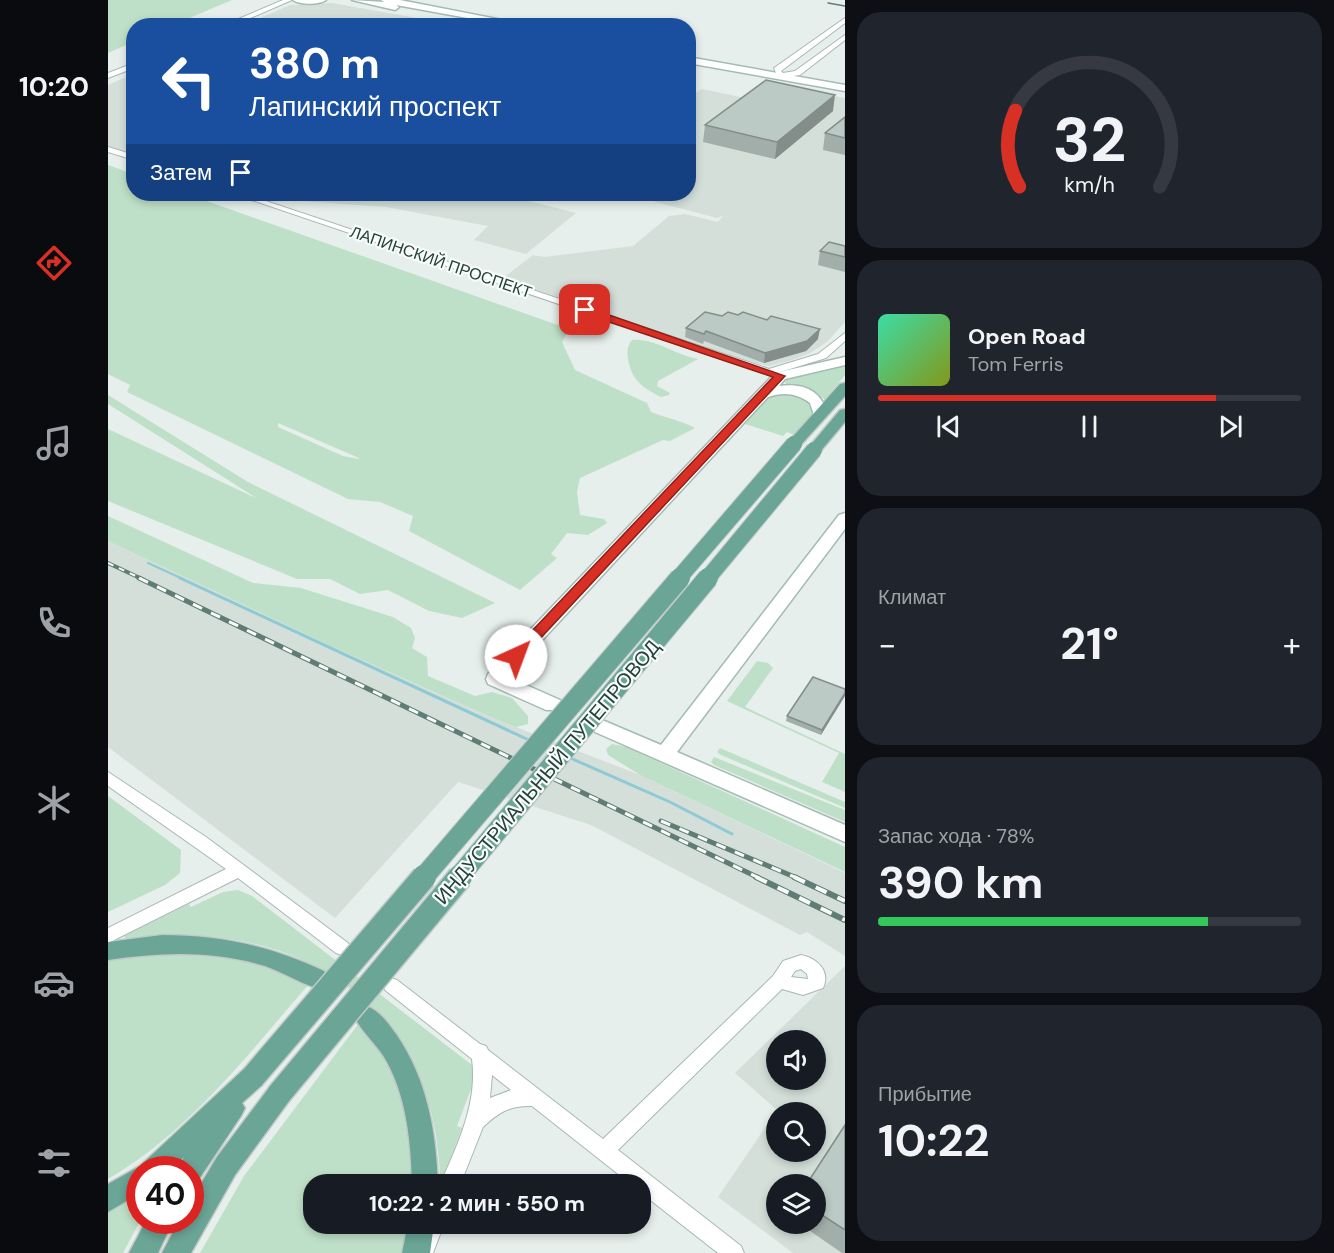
<!DOCTYPE html>
<html lang="ru">
<meta charset="utf-8">
<style>
:root{--surface:#171b24;--page:#20242c;--text:#f1f3f6;--muted:#9ea1a6;--line:#363941;--accent:#d93025}
body{margin:0;font-family:"DM Sans",sans-serif;background:var(--page);color:var(--text);height:100vh;display:flex;flex-direction:column;font-size:22px;white-space:nowrap}
*{box-sizing:border-box;margin:0}
p{font-size:20px;color:var(--muted)}
.icon{flex:none;width:33px;height:33px;fill:none;stroke:currentColor;stroke-width:2;stroke-linecap:round;stroke-linejoin:round}
.map{position:relative;flex:1;overflow:hidden}
.drawer{display:flex;flex-direction:column;gap:12px;padding:12px;background:#0d0f14;width:489px}
.drawer>*{flex:none}
.guide{position:absolute;left:18px;top:18px;width:570px;height:183px;border-radius:24px;box-shadow:0 3px 9px #0003;background:#1a4fa0;color:#fff;overflow:hidden}
.buttons{position:absolute;left:658px;top:1030px;display:grid;gap:12px}
.buttons a{display:grid;place-items:center;width:60px;height:60px;border-radius:50%;background:var(--surface);box-shadow:0 3px 9px #0003;font-size:30px}
.speed{position:absolute;left:18px;top:1156px;display:flex;gap:12px;font-size:30px;font-weight:700;text-align:center}
.speed>*{display:grid;place-content:center;width:78px;height:78px;border-radius:50%;background:var(--surface);box-shadow:0 3px 9px #0003;line-height:1}
.speed .limit{border:9px solid #d22;background:#fff;color:#111}
.pin{position:absolute;display:grid;place-items:center;width:51px;height:51px;color:#fff;margin:-26px;border-radius:12px;box-shadow:0 3px 9px #0006}
.me{position:absolute;width:66px;margin:-33px;rotate:43deg;stroke-linejoin:round;filter:drop-shadow(0 0 4px #0008)}
.turn{display:flex;align-items:center;gap:21px;height:126px;padding:0 24px;font-size:27px}
.turn .icon{width:78px;height:78px;stroke-width:2.5}
.turn b{display:block;font-size:42px;line-height:51px}
.then{display:flex;align-items:center;height:57px;padding:0 24px;background:#0003;gap:12px;font-size:22px}
.big{font-size:45px;font-weight:700;line-height:1.1}
.drawer .tile{flex:1;display:flex;flex-direction:column;justify-content:center;gap:9px;min-width:0;padding:0 21px;border-radius:24px;background:var(--page)}
.drawer .dial{align-items:center;gap:0}
.dial svg{height:156px;overflow:visible;fill:none;stroke:var(--line);stroke-width:7;stroke-linecap:round;text-anchor:middle}
.dial text{fill:var(--text);stroke:none}
.song{display:flex;align-items:center;gap:18px}
.cover{width:72px;height:72px;border-radius:9px;background:linear-gradient(135deg,hsl(160 70% 55%),hsl(70 70% 35%))}
.played{height:6px;border-radius:3px;background:linear-gradient(90deg,var(--accent) 80%,var(--line) 80%)}
.keys{display:flex;justify-content:space-around;direction:ltr}
.heat{display:flex;justify-content:space-between;align-items:center;font-size:33px;direction:ltr}
.charge{height:9px;border-radius:4px;background:linear-gradient(90deg,#34c759 78%,var(--line) 0)}
.trip{position:absolute;left:195px;top:1174px;width:348px;height:60px;border-radius:24px;background:var(--surface);box-shadow:0 3px 9px #0003;font-weight:700;line-height:60px;text-align:center}
main{display:flex;flex:1;min-height:0}
.menu{display:flex;flex-direction:column;width:108px;justify-content:space-around;align-items:center;background:#090b0e;color:var(--muted)}
.menu .icon{width:42px;height:42px}
.menu .on{color:var(--accent)}
.menu b{font-size:27px;color:var(--text)}
.map>svg:first-child{display:block}
.built{fill:#d4dfda;fill-rule:evenodd}
.green{fill:#bfe0c8;fill-rule:evenodd}
.lines{fill:none;stroke-linecap:round;stroke-linejoin:round}
.stream-far1{stroke:#8ec9d4;stroke-width:2}
.stream{stroke:#8ec9d4;stroke-width:3}
.street-casing{stroke:#a8b8b2;stroke-width:2}
.secondary-casing{stroke:#a4bbb3;stroke-width:3}
.primary-casing{stroke:#c2cac8;stroke-width:3}
.street{fill:#fff;fill-rule:evenodd}
.secondary{fill:#fff;fill-rule:evenodd}
.primary{fill:#6aa596;fill-rule:evenodd}
.tram{stroke:#5f7d75;stroke-width:1.5}
.rail-far2-casing{stroke:#5f7d75;stroke-width:4}
.rail-far1-casing{stroke:#5f7d75;stroke-width:5}
.rail-casing{stroke:#5f7d75;stroke-width:6}
.rail-far2{stroke:#f7fbf9;stroke-width:2;stroke-dasharray:6;stroke-linecap:butt}
.rail-far1{stroke:#f7fbf9;stroke-width:3;stroke-dasharray:10;stroke-linecap:butt}
.rail{stroke:#f7fbf9;stroke-width:4;stroke-dasharray:12;stroke-linecap:butt}
.primary-bridge-far2-casing{stroke:#c2cac8;stroke-width:18;stroke-linecap:butt}
.primary-bridge-far1-casing{stroke:#c2cac8;stroke-width:22;stroke-linecap:butt}
.primary-bridge-casing{stroke:#c2cac8;stroke-width:27;stroke-linecap:butt}
.primary-bridge-far2{stroke:#6aa596;stroke-width:16}
.primary-bridge-far1{stroke:#6aa596;stroke-width:20}
.primary-bridge{stroke:#6aa596;stroke-width:24}
.wall{fill:#a1aea9}
.shaded-wall{fill:#838d89}
.building{fill:#bbcac4;stroke:#838d89;stroke-width:1.5}
.route{fill:#d93025;stroke:#8d1f18;stroke-width:1.5}
.labels{text-anchor:middle;dominant-baseline:central;stroke-width:4.5;stroke-linejoin:round;paint-order:stroke}
.far-street-label{font-size:16px;fill:#24423a;stroke:#f7fbf9}
.street-label{font-size:20px;fill:#24423a;stroke:#f7fbf9}
</style>
<main>
<nav class="menu">
<b>10:20</b>
<svg class="icon on" aria-label="directions" viewBox="0 0 24 24"><path d="M12 3l9 9-9 9-9-9zM9 14v-3h6M13 9l2 2-2 2"/></svg>
<svg class="icon" aria-label="music" viewBox="0 0 24 24"><path d="M9 18V5l10-2v13"/><circle cx="6" cy="18" r="3"/><circle cx="16" cy="16" r="3"/></svg>
<svg class="icon" aria-label="phone" viewBox="0 0 24 24"><path d="M5 4h4l2 5-3 2q2 4 5 5l2-3 5 2v4C11 20 4 13 5 4z"/></svg>
<svg class="icon" aria-label="climate" viewBox="0 0 24 24"><path d="M12 3v18M4 7l16 10M4 17L20 7"/></svg>
<svg class="icon" aria-label="car" viewBox="0 0 24 24"><path d="M5 17H2v-5l4-1 3-4h7l3 4 3 1v5h-3M9 17h6M6 11h13"/><circle cx="7" cy="17" r="2"/><circle cx="17" cy="17" r="2"/></svg>
<svg class="icon" aria-label="filters" viewBox="0 0 24 24"><path d="M4 7h16M4 17h16"/><circle cx="9" cy="7" r="2"/><circle cx="15" cy="17" r="2"/></svg>
</nav>
<div class="map">
<svg width="737" height="1253" viewBox="0 0 737 1253">
<rect width="100%" height="100%" fill="#e6efeb"/>
<path class="built" d="M224 3 303 17 348 25H136L182 5Z
M25 74V154L0 146V85Z
M658 84 737 98V322L719 342 702 353 681 361 661 366 640 362 394 279 425 255 436 257 525 246 561 216 577 214 610 222 615 216 609 218 517 194H580L581 149 586 145 581 143V98L594 89 638 98Z
M163 194H394L468 213 418 254 366 240 380 226 278 207 192 201Z
M0 541 229 649 392 721 532 775 735 872 737 873V956L699 932 692 935 483 825 350 782 227 918 0 747Z
M737 966V1253H685L610 1197 669 1110 627 1073ZM669 1041H708V1080H669ZM669 1113H708V1152H669ZM669 1185H708V1224H669Z"/>
<path class="green" d="M0 0H124L65 25 26 26 25 42 0 53Z
M0 165 25 174 26 194H79L461 329 454 342 467 370 539 403 543 412C558 418 572 420 587 428L562 441 555 440 472 478 469 492 472 515 496 519 499 523 480 535 459 533 443 554 449 558 412 590 301 531 305 516 272 502 240 499 19 392 22 385 0 374ZM170 423 251 458V459L235 456 170 427Z
M524 340C547 338 567 355 590 359L550 381 549 386 562 393 561 395 553 397C534 387 524 381 520 359 519 352 519 346 524 340Z
M737 363V375L717 399 680 386 676 381Z
M682 393 702 401 706 412 687 435 679 432 675 436 637 424 661 397Z
M0 395 140 482 387 603 354 618 321 611 280 590 252 594 222 579H189L0 501V429L150 499 0 404Z
M0 516 145 583 193 588 285 617 303 628 307 638 304 648 319 657 320 676 367 696 384 692 404 698 420 716V724L408 727 392 721 229 649 0 541Z
M649 661 660 663 665 668 637 707 737 754V792L714 782 731 753 619 701Z
M504 744 518 747 737 847V872L532 775 500 755 498 749Z
M612 748 737 802V808L613 755 609 752Z
M606 757 737 810V822L606 765 603 762Z
M0 796 73 850 72 873 57 885 0 912Z
M130 890 144 896 364 1065 366 1081 349 1126 354 1128 336 1175 332 1174C330 1147 327 1119 317 1093 268 964 146 922 18 939L16 936 81 904 83 907 115 892Z
M64 951 142 960 201 984C142 1052 80 1133 0 1179V959Z
M251 1023C270 1047 289 1072 298 1102 305 1128 305 1158 308 1185H206V1224H305L299 1253H92L136 1176Z
M31 1191 32 1221 15 1253H0V1211Z"/>
<g class="lines">
<path class="stream-far1" d="M40 563 75 579"/>
<path class="stream" d="M72 578 423 741
M460 757 562 802 624 834"/>
<defs>
<path id="street" d="M175 0H184L124 26H114Z
M737 18V23L673 71 675 73 687 71 737 35V40L692 75 670 78 666 68Z
M26 63V68L0 78V73Z
M0 147 26 155V160L0 152Z
M126 194H137L661 369 710 354 737 333V341L718 358 672 372 677 376 672 379Z
M0 772 98 837 240 943 243 948 240 953 234 955 228 953 130 878 0 943V928L118 869 0 786Z
M693 955C709 958 723 971 715 988L695 995 674 989 510 1150 633 1246 636 1253H610L532 1192V1185H524L424 1106C402 1105 390 1113 375 1127L352 1185H332C349 1145 370 1104 364 1059L277 990 274 985 277 980 283 978 289 980 372 1044 378 1046 380 1050 495 1139 665 976 675 961ZM693 969 699 974 700 979 683 977 687 971ZM384 1075 403 1090 382 1098Z
M316 1224H336L325 1253H305Z"/>
<path id="secondary" d="M185 0H218C211 5 192 5 185 0Z
M244 0 276 2 273 0H292L425 26H403L288 5 291 7 287 10Z
M580 57 737 85V91L580 63Z
M737 357V365L677 379 671 386C695 383 714 390 719 415L717 418H707L702 403C689 393 675 392 660 397L400 677 452 700 455 705 452 710H438L380 684 378 679 380 674 667 373Z
M737 513V529L569 752 737 825V842L487 732 484 727 487 722 494 720 553 745 731 515Z"/>
<path id="primary" d="M737 383V396L691 447H681L678 444 681 441 732 384Z
M737 409V422L711 453H701L698 450 701 447 732 410Z
M54 935C112 935 163 946 216 971L220 978 216 985 208 988C190 982 174 972 157 966 105 950 52 952 0 960V942Z
M258 1006C271 1010 280 1023 288 1034 319 1079 328 1131 330 1185H304C303 1143 299 1099 279 1062 270 1045 254 1033 246 1016L250 1009Z
M145 1066 154 1069 157 1077 154 1085 134 1103 137 1108 133 1116 91 1179 82 1182V1170H69L76 1157 62 1170H32V1193L0 1212V1184L32 1166 136 1069Z
M172 1082 181 1085 184 1093 181 1101 127 1175 83 1253H54L71 1221H82V1202L109 1157 163 1085Z
M38 1221H65L50 1253H21Z
M300 1224H326L322 1253H294Z"/>
</defs>
<use href="#street" class="street-casing"/>
<use href="#secondary" class="secondary-casing"/>
<use href="#primary" class="primary-casing"/>
<use href="#street" class="street"/>
<use href="#secondary" class="secondary"/>
<use href="#primary" class="primary"/>
<path class="tram" d="M720 3 737 6"/>
<defs>
<path id="rail-far2" d="M0 563 34 579"/>
<path id="rail-far1" d="M31 578 651 878
M553 821 689 878"/>
<path id="rail" d="M648 877 737 920
M686 877 737 901"/>
</defs>
<use href="#rail-far2" class="rail-far2-casing"/>
<use href="#rail-far1" class="rail-far1-casing"/>
<use href="#rail" class="rail-casing"/>
<use href="#rail-far2" class="rail-far2"/>
<use href="#rail-far1" class="rail-far1"/>
<use href="#rail" class="rail"/>
<defs>
<path id="primary-bridge-far2" d="M570 579 686 444
M599 579 706 450"/>
<path id="primary-bridge-far1" d="M315 878 572 578
M350 878 600 578"/>
<path id="primary-bridge" d="M145 1077 316 877
M172 1093 352 877"/>
</defs>
<use href="#primary-bridge-far2" class="primary-bridge-far2-casing"/>
<use href="#primary-bridge-far1" class="primary-bridge-far1-casing"/>
<use href="#primary-bridge" class="primary-bridge-casing"/>
<use href="#primary-bridge-far2" class="primary-bridge-far2"/>
<use href="#primary-bridge-far1" class="primary-bridge-far1"/>
<use href="#primary-bridge" class="primary-bridge"/>
</g>
<path class="wall" d="M725 111 667 159 595 142 597 125Z
M737 117V155L715 150 717 133Z
M737 246V272L710 265 712 251Z
M630 315 710 339 698 351 656 363 596 341 595 344 577 337 578 328 614 316Z
M737 689 713 735 678 721 679 716Z
M737 1125V1253H734L692 1224H708V1185Z"/>
<path class="shaded-wall" d="M727 95 725 111 667 159 669 142Z
M712 329 710 339 698 351 656 363 657 353Z
M737 693V696L713 735 714 730Z"/>
<path class="building" d="M658 80 727 95 669 142 597 125Z
M737 117V138L717 133Z
M721 242 737 246V257L712 251Z
M597 312 614 316 620 312 630 315 635 312 659 320 663 316 712 329 699 341 657 353 598 331 596 334 578 328Z
M705 677 737 689V693L714 730 679 716Z
M737 1125V1230L708 1211V1185H698Z"/>
<path class="route" d="M474 308H481L677 376 413 659 408 661 401 656 403 653 665 377 474 313Z"/>
<g class="labels">
<g class="far-street-label">
<text transform="translate(333 262) rotate(19)">ЛАПИНСКИЙ ПРОСПЕКТ</text>
</g>
<g class="street-label">
<text transform="translate(439 772) rotate(-50)">ИНДУСТРИАЛЬНЫЙ ПУТЕПРОВОД</text>
</g>
</g>
</svg>
<div class="buttons">
<a><svg class="icon" aria-label="sound" viewBox="0 0 24 24"><path d="M4 9h4l5-4v14l-5-4H4zM17 9q2 3 0 6"/></svg></a>
<a><svg class="icon" aria-label="search" viewBox="0 0 24 24"><circle cx="10" cy="10" r="6"/><path d="M15 15l6 6"/></svg></a>
<a><svg class="icon" aria-label="layers" viewBox="0 0 24 24"><path d="M12 4l9 5-9 5-9-5zM3 14l9 5 9-5"/></svg></a>
</div>
<div class="speed"><div class="limit">40</div></div>
<div class="pin" style="left:477px;top:310px;background:#d93025"><svg class="icon" aria-label="arrive" viewBox="0 0 24 24"><path d="M6 21V4h12l-3 4 3 4H6"/></svg></div>
<svg class="me" style="left:408px;top:656px" viewBox="-20 -20 40 40"><circle r="19" fill="#fff"/><path d="M0-13L10 11 0 6-10 11z" fill="#d93025"/></svg>
<div class="trip">10:22 · 2 мин · 550 m</div>
<div class="guide">
<div class="turn"><svg class="icon" aria-label="left" viewBox="0 0 24 24"><path d="M17 20v-9H6M10 6l-5 5 5 5"/></svg><div><b>380 m</b>Лапинский проспект</div></div>
<div class="then">Затем<svg class="icon" aria-label="arrive" viewBox="0 0 24 24"><path d="M6 21V4h12l-3 4 3 4H6"/></svg></div>
</div>
</div>
<section class="drawer">
<div class="tile dial"><svg viewBox="0 0 100 80">
<path d="M14 69A42 42 0 1 1 86 69"/>
<path d="M14 69A42 42 0 0 1 12 30" stroke="#d93025"/>
<text x="50" y="56" font-size="32" font-weight="700">32</text>
<text x="50" y="72" font-size="11">km/h</text>
</svg></div>
<div class="tile">
<div class="song"><i class="cover"></i><div><b>Open Road</b><p>Tom Ferris</p></div></div>
<div class="played"></div>
<div class="keys"><svg class="icon" aria-label="previous" viewBox="0 0 24 24"><path d="M18 5L8 12l10 7zM5 5v14"/></svg><svg class="icon" aria-label="pause" viewBox="0 0 24 24"><path d="M8 5v14M16 5v14"/></svg><svg class="icon" aria-label="next" viewBox="0 0 24 24"><path d="M6 5l10 7-10 7zM19 5v14"/></svg></div>
</div>
<div class="tile"><p>Климат</p>
<div class="heat"><a>−</a><b class="big">21°</b><a>+</a></div>
</div>
<div class="tile"><p>Запас хода · 78%</p><b class="big">390 km</b><div class="charge"></div></div>
<div class="tile"><p>Прибытие</p><b class="big">10:22</b></div>
</section>
</main>
